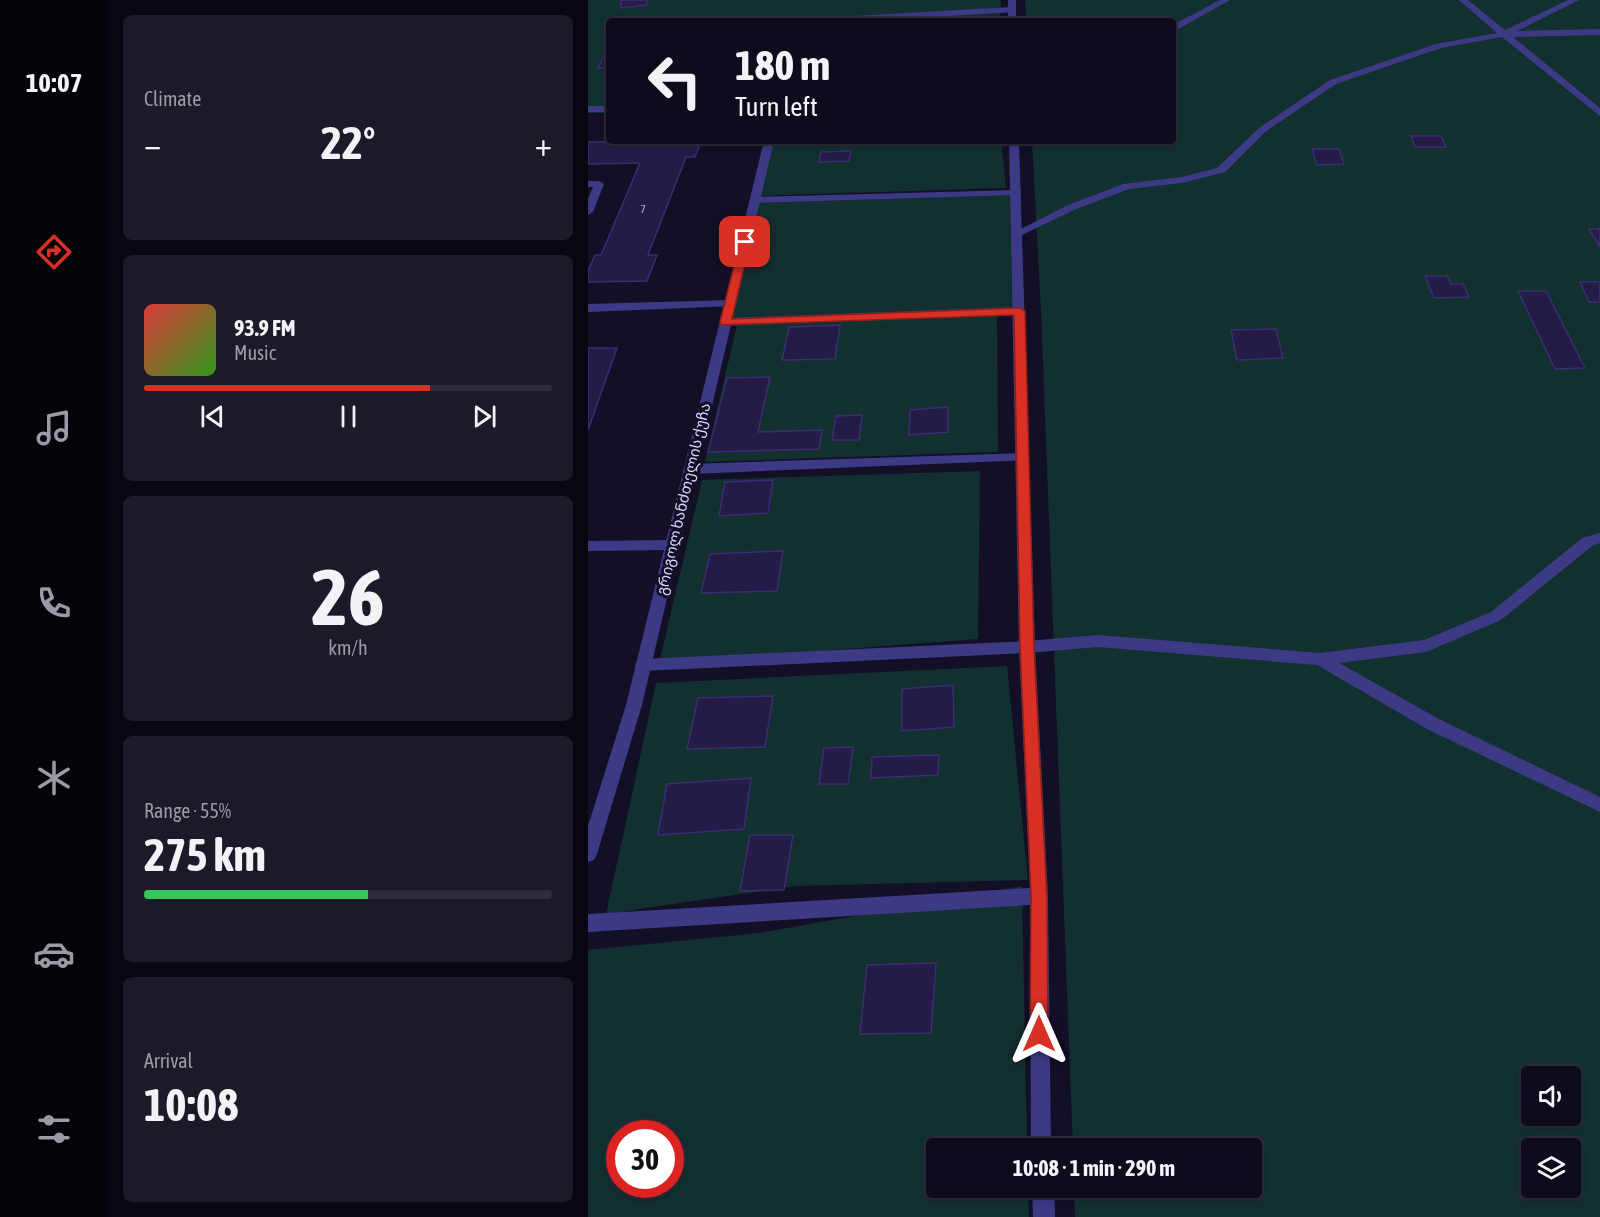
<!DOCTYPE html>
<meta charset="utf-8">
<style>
:root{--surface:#0e0b1c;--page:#1c1929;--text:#f1f3f6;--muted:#9b9ba3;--line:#2e2b3b;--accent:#d93025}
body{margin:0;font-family:"Asap Condensed","Noto Sans Georgian",sans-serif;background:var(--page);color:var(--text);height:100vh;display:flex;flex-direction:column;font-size:22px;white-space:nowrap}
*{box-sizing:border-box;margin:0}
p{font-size:20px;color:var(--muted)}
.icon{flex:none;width:33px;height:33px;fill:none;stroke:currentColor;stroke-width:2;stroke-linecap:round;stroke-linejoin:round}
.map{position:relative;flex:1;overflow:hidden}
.panel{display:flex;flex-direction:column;gap:15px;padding:15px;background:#08060f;width:480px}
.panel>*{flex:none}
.guide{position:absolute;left:18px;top:18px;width:570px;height:126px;border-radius:6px;box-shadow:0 3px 9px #0003,0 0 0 2px var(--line);background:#0e0b1c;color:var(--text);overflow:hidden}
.controls{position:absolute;left:933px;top:1066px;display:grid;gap:12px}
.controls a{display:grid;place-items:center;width:60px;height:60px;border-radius:6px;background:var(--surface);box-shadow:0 3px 9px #0003,0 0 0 2px var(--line);font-size:30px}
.speed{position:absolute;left:18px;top:1120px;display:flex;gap:12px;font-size:30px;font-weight:700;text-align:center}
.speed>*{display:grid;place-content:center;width:78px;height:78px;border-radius:50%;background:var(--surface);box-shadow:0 3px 9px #0003,0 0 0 2px var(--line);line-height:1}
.speed .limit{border:9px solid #d22;background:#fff;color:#111}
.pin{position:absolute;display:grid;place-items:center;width:51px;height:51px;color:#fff;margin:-26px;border-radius:12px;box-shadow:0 3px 9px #0006}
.me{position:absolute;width:66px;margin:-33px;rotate:0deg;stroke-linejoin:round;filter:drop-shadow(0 0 4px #0008)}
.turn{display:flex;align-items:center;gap:21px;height:126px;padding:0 30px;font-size:27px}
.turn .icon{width:78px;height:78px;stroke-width:2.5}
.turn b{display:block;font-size:42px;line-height:51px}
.big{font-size:45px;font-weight:700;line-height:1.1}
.panel .card{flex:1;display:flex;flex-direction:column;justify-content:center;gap:9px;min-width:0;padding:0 21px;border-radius:9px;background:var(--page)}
.panel .dial{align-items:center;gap:0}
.dial b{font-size:78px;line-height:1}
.song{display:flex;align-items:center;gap:18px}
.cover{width:72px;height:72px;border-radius:9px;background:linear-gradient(135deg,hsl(0 70% 55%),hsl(110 70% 35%))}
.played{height:6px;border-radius:3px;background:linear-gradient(90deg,var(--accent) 70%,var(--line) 70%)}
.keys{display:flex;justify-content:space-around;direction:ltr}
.heat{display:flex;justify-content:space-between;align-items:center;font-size:33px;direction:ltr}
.charge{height:9px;border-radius:4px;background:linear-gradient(90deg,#34c759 55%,var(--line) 0)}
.trip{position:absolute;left:338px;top:1138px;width:336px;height:60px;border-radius:6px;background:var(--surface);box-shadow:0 3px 9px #0003,0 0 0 2px var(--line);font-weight:700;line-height:60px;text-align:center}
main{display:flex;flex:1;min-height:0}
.tabs{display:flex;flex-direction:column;width:108px;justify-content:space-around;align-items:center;background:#06040b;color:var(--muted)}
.tabs .icon{width:42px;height:42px}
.tabs .current{color:var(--accent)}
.tabs b{font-size:27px;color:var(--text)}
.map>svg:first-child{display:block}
.green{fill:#12302f;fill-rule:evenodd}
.building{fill:#241b47;stroke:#3b2d73;stroke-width:1.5}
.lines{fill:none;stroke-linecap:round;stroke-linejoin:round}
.service{fill:#3d3a85;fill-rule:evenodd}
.minor{fill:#3d3a85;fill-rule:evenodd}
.tertiary{fill:#3d3a85;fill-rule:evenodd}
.route{fill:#d93025;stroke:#8d1f18;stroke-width:1.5}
.labels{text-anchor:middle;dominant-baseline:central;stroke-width:6;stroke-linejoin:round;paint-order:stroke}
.number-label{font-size:12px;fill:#aca6d1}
.street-label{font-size:15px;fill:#d9d4ff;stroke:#130f26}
</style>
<main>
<nav class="tabs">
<b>10:07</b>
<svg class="icon current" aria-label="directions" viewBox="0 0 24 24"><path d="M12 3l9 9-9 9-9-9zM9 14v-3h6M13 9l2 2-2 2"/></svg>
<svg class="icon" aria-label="music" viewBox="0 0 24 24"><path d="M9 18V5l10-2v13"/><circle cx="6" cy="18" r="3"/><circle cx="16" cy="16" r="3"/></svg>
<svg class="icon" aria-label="phone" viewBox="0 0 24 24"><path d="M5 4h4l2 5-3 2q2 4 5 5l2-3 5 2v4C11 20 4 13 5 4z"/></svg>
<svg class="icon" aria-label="climate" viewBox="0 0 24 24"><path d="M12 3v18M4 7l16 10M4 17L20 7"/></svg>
<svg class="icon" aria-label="car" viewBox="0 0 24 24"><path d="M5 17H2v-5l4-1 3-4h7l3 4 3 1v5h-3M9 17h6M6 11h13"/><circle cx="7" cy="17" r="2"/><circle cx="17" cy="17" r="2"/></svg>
<svg class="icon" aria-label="filters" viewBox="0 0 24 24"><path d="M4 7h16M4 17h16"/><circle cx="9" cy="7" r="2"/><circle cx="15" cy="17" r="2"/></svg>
</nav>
<section class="panel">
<div class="card"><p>Climate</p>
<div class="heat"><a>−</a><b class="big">22°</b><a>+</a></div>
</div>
<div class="card">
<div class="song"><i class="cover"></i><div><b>93.9 FM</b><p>Music</p></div></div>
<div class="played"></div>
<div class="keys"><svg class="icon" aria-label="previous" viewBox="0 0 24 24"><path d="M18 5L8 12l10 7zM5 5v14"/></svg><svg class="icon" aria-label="pause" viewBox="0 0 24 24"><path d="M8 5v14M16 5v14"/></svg><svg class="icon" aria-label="next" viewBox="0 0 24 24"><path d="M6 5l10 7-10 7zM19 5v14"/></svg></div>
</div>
<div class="card dial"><b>26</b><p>km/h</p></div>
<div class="card"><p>Range · 55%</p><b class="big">275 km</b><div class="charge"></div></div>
<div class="card"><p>Arrival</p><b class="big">10:08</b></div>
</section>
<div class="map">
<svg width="1012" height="1217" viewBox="0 0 1012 1217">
<rect width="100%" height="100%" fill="#130f26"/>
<path class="green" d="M0 0H413L412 21H21V113H0Z
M437 0H1012V1217H487L486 1188H663V1149H485L453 311 444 141H585V21H438ZM944 1077H982V1116H944ZM944 1149H982V1188H944Z
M178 141H413L418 188 165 196Z
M422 195 424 309 143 320 170 203Z
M409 315 410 452 117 462 149 325Z
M392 471 390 639 71 663 114 480Z
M419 666 440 880 208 886 18 914 68 683Z
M434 886 439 1149H348V1188H440L441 1217H0V950L171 933ZM32 1134H82V1185H32Z"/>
<path class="building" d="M33 0H59V5L33 8Z
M15 58H21V68H10Z
M823 136H853L858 147H827Z
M113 141 107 157H98L60 255H69L59 281 0 282V271L7 255H13L52 163 0 164V142Z
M724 149H751L756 164 729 165Z
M263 151 261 161 231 162 233 152Z
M1001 229H1012V247Z
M837 276H859L863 284H875L881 297 846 298Z
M992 282H1012V302H1001Z
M930 291H958L997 368 967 369Z
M252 325 247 359 194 360 201 327Z
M688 329 695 358 649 360 643 330Z
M0 348H29L0 430Z
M182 377 170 432 234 430 231 449 120 452 139 378Z
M360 407V432L321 435 322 410Z
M274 415 271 440H244L248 416Z
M185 480 180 513 131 516 137 482Z
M195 551 189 591 113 593 122 554Z
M365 685 366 727 314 731V689Z
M185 696 177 747 99 749 110 698Z
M265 747 260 784H231L236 748Z
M351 755 350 775 283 778 284 757Z
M163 778 156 829 70 835 79 784Z
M162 835H205L196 890 152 891Z
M348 963 343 1033 272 1034 279 965Z"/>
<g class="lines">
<path class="service" d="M632 0H642L585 32V25Z
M871 0H880L917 30 980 0H991L929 31 1012 29V35L925 37 1012 108V116L914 37 853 48 748 84 677 132 637 172 594 183 541 189 486 210 434 235H426L425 233 478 206 535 184 594 177 629 168 671 128 742 80 848 44 909 33Z
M424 7 427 8V12L276 21H227L231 18Z
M0 181H11L16 184 5 212 0 215V199L5 187H0Z
M429 190 433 191V195L167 203 162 200 167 197Z
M142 300 146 302V306L0 312V304Z
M432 307 438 311 436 313 138 326 132 322 138 318Z
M435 453 442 457 440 460 102 474 95 469 102 464Z
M1012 533V543L1004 546 913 620 838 652 751 663 851 719 1012 797V812L839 729 729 665 510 647 439 653 55 671 49 669 47 665 49 661 55 659 439 641 510 635 732 653 836 640 903 612 994 538Z
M84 540 91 545 84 550 0 551V541Z"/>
<path class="minor" d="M420 0H428V21H420Z
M421 141H431L447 647 460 896 463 1149H443L442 905 0 932V914L442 888 431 647Z
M444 1188H466L467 1217H445Z"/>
<path class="tertiary" d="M0 106H21V112H0Z
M176 141H186L54 705 9 854 6 860 0 862V826L38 705Z"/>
</g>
<path class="route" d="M157 239 162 242 144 319 432 308 437 311 446 647 459 896 460 1034 458 1040 451 1043 445 1040 442 1034 443 896 432 647 426 315 134 325 132 322 152 242Z"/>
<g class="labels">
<g class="number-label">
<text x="55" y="209">7</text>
</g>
<g class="street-label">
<text transform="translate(95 499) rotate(-77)">გრიგოლ ხანძთელის ქუჩა</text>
</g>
</g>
</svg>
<div class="controls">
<a><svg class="icon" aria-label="sound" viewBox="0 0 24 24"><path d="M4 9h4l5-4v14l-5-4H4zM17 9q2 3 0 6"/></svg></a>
<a><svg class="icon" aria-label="layers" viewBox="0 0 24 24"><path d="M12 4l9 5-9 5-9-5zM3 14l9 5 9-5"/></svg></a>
</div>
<div class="speed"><div class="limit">30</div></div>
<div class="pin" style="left:157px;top:242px;background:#d93025"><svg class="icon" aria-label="arrive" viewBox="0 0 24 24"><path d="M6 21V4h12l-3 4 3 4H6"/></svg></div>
<svg class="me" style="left:451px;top:1034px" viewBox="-20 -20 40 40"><path d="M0-17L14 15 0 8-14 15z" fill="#d93025" stroke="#fff" stroke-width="4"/></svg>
<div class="trip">10:08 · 1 min · 290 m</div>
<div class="guide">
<div class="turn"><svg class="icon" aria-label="left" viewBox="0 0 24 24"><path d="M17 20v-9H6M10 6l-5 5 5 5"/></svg><div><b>180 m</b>Turn left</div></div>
</div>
</div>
</main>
